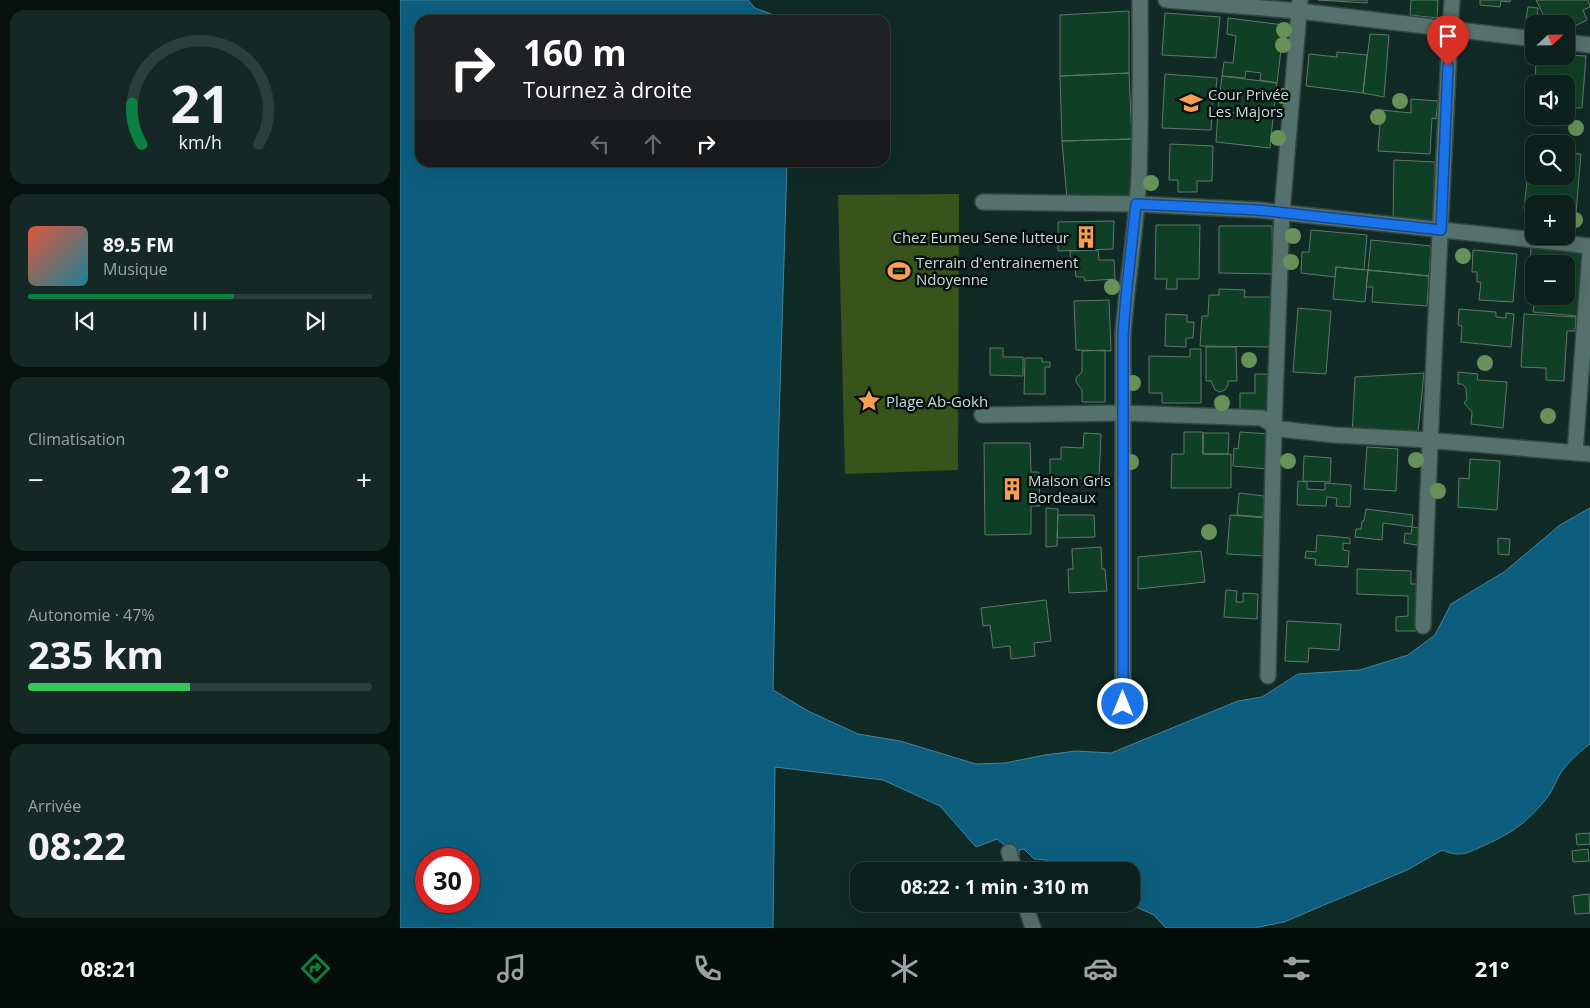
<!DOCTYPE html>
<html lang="fr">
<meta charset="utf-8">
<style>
:root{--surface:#0c201c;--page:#152825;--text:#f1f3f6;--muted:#9aa3a3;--line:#2c3e3b;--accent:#0b8043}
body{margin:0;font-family:"Open Sans",sans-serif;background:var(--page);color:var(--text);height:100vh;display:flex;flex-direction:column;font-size:19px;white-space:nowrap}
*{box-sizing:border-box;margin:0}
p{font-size:16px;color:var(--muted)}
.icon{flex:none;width:28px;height:28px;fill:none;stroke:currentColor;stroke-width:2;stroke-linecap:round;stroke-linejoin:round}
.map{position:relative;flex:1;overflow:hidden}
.sheet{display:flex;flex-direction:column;gap:10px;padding:10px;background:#07120f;width:400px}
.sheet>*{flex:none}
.guide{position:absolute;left:15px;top:15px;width:475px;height:152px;border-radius:15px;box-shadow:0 5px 20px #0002,0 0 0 1px var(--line);background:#202124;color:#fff;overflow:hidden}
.needle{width:32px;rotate:68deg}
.fabs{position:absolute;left:1125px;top:15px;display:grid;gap:10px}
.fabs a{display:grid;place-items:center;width:50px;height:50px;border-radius:10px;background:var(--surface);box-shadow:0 5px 20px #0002,0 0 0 1px var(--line);font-size:25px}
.speed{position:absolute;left:15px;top:848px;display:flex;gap:10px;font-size:25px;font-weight:700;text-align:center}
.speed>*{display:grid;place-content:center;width:65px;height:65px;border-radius:50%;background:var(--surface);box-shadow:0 5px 20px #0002,0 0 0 1px var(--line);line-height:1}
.speed .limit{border:8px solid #d22;background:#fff;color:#111}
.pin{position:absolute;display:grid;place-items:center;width:42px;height:42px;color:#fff;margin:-51px -21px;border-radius:50% 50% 50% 0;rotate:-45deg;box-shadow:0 0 5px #0007}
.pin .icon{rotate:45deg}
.me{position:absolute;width:55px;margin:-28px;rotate:0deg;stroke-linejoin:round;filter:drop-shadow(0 0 4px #0008)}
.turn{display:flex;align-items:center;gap:18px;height:105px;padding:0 25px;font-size:22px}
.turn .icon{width:65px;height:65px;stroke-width:2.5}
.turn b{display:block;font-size:35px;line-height:42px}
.lanes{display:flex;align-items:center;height:48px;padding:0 25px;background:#0003;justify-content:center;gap:25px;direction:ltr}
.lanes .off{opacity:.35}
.big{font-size:38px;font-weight:700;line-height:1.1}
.sheet .tile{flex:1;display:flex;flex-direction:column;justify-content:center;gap:8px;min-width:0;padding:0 18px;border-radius:15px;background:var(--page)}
.sheet .dial{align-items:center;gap:0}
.dial svg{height:130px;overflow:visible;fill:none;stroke:var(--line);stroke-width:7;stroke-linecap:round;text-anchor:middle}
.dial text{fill:var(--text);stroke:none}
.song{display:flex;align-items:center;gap:15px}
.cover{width:60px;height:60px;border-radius:8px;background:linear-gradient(135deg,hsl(10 70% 55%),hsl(190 70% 35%))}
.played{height:5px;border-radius:2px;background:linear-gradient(90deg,var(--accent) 60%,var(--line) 60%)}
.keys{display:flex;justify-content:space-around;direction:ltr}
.heat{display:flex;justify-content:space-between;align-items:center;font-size:28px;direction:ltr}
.charge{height:8px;border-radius:4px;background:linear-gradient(90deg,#34c759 47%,var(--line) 0)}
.trip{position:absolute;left:450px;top:862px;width:290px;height:50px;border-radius:15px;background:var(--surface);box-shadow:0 5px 20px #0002,0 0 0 1px var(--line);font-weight:700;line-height:50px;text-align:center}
.tabs{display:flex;height:80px;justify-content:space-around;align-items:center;background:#050d0b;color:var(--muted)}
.tabs .icon{width:35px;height:35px}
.tabs .selected{color:var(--accent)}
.tabs b{font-size:22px;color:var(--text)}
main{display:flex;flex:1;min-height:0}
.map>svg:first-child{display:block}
.green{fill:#37551b}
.water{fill:#0d5e7e;stroke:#458398;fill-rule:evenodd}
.building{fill:#103f27;stroke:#617769}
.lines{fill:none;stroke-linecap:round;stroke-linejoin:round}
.street-casing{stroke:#344642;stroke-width:18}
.street{stroke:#55716c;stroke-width:15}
.tree{fill:#679159}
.route-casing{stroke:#114b97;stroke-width:12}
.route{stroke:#1a73e8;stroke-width:9}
.labels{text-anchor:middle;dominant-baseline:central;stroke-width:5;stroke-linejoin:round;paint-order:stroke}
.poi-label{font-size:15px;fill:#c9d8d5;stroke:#06110f;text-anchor:start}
</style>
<main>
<section class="sheet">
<div class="tile dial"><svg viewBox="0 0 100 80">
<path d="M14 69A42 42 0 1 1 86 69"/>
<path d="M14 69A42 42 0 0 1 8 44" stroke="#0b8043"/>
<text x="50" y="56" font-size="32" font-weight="700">21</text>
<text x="50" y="72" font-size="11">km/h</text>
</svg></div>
<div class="tile">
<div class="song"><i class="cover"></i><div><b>89.5 FM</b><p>Musique</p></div></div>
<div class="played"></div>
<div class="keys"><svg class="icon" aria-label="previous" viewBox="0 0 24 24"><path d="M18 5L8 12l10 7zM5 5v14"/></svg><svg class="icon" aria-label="pause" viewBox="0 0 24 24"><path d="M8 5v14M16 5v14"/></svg><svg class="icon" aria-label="next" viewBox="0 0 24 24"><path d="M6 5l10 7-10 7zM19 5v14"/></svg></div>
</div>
<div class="tile"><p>Climatisation</p>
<div class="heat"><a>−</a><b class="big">21°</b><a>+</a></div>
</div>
<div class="tile"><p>Autonomie · 47%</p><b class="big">235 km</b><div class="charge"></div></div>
<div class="tile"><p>Arrivée</p><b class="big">08:22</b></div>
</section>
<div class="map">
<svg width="1190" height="928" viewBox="0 0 1190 928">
<rect width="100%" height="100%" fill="#102a26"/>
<path class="green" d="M559 194 558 470 445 474 438 195Z"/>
<path class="water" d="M0 0H348L355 8 382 18 383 20H20V162L387 163 378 455 373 690 408 711 458 734 500 741 576 764 605 763 645 755 676 751 711 753 838 701 862 697 898 674 960 670 1008 655 1035 635 1051 604 1104 572 1160 525 1190 508V744C1179 752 1167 763 1160 774 1156 781 1153 789 1149 795 1130 820 1114 832 1085 845 1068 853 1060 858 1042 850L1007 870 884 922 854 928H766L754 915 734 906 707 904H731V871H654L647 860 634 859 624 849 619 850V857L597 839 576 847 540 806 483 780 375 767 373 928H0ZM26 859H69V901H26Z"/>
<path class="building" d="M918 0H967V3Z
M1011 0H1038L1037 18 1010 15Z
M1080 0H1111L1110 2 1101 1 1100 7 1080 5Z
M1136 0H1188L1190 7 1183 10 1187 20 1167 30 1166 24H1148Z
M1128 7 1138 8 1136 24H1134V27L1125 26Z
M729 11V73L660 76V15Z
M765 13 820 17 816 58 762 55Z
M828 18 884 25 877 83 860 80 861 73 846 71 845 78 822 76 824 62 833 63 836 36 827 34Z
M970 34 989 35 984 97 963 93Z
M937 52 967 55 963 93 906 86 909 54 937 57Z
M1166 55 1186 56 1182 108 1166 107V84H1135L1136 58 1151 59V56H1166Z
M729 73 732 139 662 141 660 76Z
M765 74 817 78 815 100H813L811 130 762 128Z
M822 76 877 83 873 118 818 111Z
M1011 99 1038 101 1036 119 1032 118 1030 154 978 151 981 110 1011 113Z
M818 111 873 118 870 148 816 142Z
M732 139 735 196 667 199 662 141Z
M770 144 813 146 812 181H797V192H778V180H769Z
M1166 153 1181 154 1176 213 1166 212V204H1134V209H1124L1127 180 1135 181V176H1166Z
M994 160 1035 162 1033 226 993 222Z
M714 221 713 249 658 251V222Z
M756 225H800L799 279H777V289H766L767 279H755Z
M819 226H872L873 274 819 273Z
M911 230 967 235 964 270 936 267 935 277 901 273 902 252H909Z
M971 240 1031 246 1029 276 968 270Z
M1131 248 1184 253 1178 316 1133 312 1135 296H1166V264H1134V271L1129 270Z
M698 250 699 260H714L715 279 685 281 684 277H676L675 267H671L670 251Z
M1073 250 1117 254 1113 302 1079 300 1081 282H1077V272H1072Z
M936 267 968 270 965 302 933 299Z
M968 270 1029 276 1027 306 972 302 973 287H966Z
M819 289 845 290 844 297H873L872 347 800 346 802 316H808L809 295H819Z
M709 300 711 351 676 350 674 301Z
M898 308 931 311 926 374 893 372Z
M1059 309 1096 312V317L1106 318V313L1114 314 1111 347 1061 342 1062 326 1058 325Z
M766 314 787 315V322H794L793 338H786V347L765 346Z
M1124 314 1176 317 1175 331H1167L1164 381 1146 380V368L1121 367Z
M806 347H836L837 381H828V385L825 390 820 392 815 390 811 381H806Z
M590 348H603V357H623V376L590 375Z
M790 349H801V403H762V393H749V356L790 357Z
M705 350V402H682V390L676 382V378L682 372V351Z
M625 358H642V362H650V367H645V394H624Z
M1058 372 1078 374 1077 380 1107 382 1103 428 1071 424 1072 412 1064 403 1067 399 1066 388 1062 384H1058Z
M1024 373 1018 432 952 435 955 377Z
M855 374H873L872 412H840V393H855Z
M784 432H803V454H831V488H771L772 454H784Z
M840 432 870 434 868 469 833 466 834 448 838 449Z
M684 433 701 434 699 479 650 477V459H661V447L683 448Z
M803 433H829L828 454H803Z
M584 443H630L631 472H639L640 506H631V534L585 535Z
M967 447 998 449 996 491 964 489Z
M904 456 931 458 930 482 903 481Z
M1070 459 1100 461 1097 510 1058 507 1059 478 1069 479Z
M898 481 907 482V489L925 490V483L951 485 950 507 936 506 937 498 927 497 926 506 897 505Z
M839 493 864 496 863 517 837 515Z
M646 508 658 509 657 546 646 547Z
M966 509 1013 515 1012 527 983 523 982 540 955 537 956 529H961L962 521H964Z
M658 515H694L695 537 657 538Z
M830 515 866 518 864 556 827 554Z
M1012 527 1019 528 1017 545 1004 543 1005 533 1011 534Z
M917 535 950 538V544L943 543V550L949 551 948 567 915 565 916 559 905 558 906 551 916 552Z
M1098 538 1110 539 1109 555 1098 554Z
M701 547 702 569H705L707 591 669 593 668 569H673L672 549Z
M801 551 805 582 738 589V557Z
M957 569 1011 571V584H1017V631H996V617L1008 616V596L957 594Z
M826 590 837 591 836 602H843V593L858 594 857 619 824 617Z
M646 600 651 641 634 643 635 656 611 659 610 646 593 648 590 625 583 626 581 608Z
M887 621 941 624 939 650 909 648 908 662 885 661Z
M1190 833V844L1177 845 1176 834Z
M1188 849 1189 861 1173 862 1172 851Z
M1189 894 1190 913 1175 914 1173 896Z"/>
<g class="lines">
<defs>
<path id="street" d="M766 0 899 11 1134 39
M1166 42 1190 45
M583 202 737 204 858 210 1190 246
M582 415 723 413 862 418 880 429 934 435 1014 439 1190 454
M1175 453 1190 252
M1023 626C1029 427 1041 228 1050 30L1052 0
M868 676 874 426 882 212 900 0
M723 703V335C727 282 736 229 739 176 741 117 740 58 740 0
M609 852 615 871
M625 904 633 928"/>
</defs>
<use href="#street" class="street-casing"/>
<use href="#street" class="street"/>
</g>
<g class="tree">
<circle cx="884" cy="30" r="8"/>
<circle cx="883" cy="45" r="8"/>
<circle cx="883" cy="96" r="8"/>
<circle cx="1000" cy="101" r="8"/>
<circle cx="978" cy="117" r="8"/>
<circle cx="1176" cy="128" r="8"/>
<circle cx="878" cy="138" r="8"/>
<circle cx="751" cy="183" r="8"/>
<circle cx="1175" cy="220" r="8"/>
<circle cx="893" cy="236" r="8"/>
<circle cx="1063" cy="256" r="8"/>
<circle cx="891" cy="262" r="8"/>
<circle cx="712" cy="287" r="8"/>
<circle cx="849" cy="360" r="8"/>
<circle cx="1085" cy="363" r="8"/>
<circle cx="733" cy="383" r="8"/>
<circle cx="822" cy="403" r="8"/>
<circle cx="1148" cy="416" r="8"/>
<circle cx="1016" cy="460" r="8"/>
<circle cx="888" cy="461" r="8"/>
<circle cx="731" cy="462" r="8"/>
<circle cx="1038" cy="491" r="8"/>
<circle cx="809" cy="532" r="8"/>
</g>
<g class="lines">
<defs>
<path id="route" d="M723 704V335L726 297 736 204 858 210 1041 230 1048 66"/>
</defs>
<use href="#route" class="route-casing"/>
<use href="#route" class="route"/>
</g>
<defs>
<symbol id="school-bare" viewBox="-9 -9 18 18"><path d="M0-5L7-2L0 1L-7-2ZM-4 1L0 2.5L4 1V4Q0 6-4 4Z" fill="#fb9e51" stroke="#06110f" stroke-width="2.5" paint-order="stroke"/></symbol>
<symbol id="building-bare" viewBox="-9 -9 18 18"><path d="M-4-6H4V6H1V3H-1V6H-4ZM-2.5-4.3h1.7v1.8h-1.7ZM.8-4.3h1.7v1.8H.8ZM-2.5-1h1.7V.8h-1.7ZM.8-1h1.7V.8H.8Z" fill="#fb9e51" stroke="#06110f" stroke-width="2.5" paint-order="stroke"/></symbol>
<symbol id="stadium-bare" viewBox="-9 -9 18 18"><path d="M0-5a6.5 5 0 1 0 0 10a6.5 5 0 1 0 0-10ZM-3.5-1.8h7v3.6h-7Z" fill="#fb9e51" stroke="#06110f" stroke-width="2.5" paint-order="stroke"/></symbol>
<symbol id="sight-bare" viewBox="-9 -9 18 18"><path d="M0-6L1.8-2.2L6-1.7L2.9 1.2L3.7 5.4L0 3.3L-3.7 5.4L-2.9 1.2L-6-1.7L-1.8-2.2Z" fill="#fb9e51" stroke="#06110f" stroke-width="2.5" paint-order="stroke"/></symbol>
</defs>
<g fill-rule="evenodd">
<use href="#school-bare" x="775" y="87" width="32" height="32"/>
<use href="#building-bare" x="670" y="221" width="32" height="32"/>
<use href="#stadium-bare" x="483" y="255" width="32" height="32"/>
<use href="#sight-bare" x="453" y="385" width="32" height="32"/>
<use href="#building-bare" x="596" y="473" width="32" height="32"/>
</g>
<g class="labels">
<g class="poi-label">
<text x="808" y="94">Cour Privée<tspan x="808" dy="17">Les Majors</tspan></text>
<text x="669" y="237" text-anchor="end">Chez Eumeu Sene lutteur</text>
<text x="516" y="262">Terrain d'entrainement<tspan x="516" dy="17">Ndoyenne</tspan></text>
<text x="486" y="401">Plage Ab-Gokh</text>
<text x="628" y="480">Maison Gris<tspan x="628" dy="17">Bordeaux</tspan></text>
</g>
</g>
</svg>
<div class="fabs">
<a><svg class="needle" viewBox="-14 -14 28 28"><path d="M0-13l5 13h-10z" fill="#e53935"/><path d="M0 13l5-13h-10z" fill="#9aa3a3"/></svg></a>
<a><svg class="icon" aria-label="sound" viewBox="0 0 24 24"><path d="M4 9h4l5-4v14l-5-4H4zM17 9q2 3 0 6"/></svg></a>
<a><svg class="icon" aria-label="search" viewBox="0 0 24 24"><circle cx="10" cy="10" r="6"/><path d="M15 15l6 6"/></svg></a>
<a>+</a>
<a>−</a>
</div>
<div class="speed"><div class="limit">30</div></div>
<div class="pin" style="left:1048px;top:66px;background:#d93025"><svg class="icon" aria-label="arrive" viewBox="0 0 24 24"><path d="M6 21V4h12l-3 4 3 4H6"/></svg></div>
<svg class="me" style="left:723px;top:704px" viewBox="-20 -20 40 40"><circle r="17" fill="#1a73e8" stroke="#fff" stroke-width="3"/><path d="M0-11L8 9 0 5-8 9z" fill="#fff"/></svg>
<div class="trip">08:22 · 1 min · 310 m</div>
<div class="guide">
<div class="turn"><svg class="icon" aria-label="right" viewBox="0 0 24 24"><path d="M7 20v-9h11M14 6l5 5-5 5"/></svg><div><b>160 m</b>Tournez à droite</div></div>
<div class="lanes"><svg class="icon off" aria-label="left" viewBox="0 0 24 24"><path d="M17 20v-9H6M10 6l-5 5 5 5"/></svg><svg class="icon off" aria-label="ahead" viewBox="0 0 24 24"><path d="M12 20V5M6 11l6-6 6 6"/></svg><svg class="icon" aria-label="right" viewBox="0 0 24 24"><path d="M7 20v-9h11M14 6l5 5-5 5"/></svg></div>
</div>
</div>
</main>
<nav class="tabs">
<b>08:21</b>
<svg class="icon selected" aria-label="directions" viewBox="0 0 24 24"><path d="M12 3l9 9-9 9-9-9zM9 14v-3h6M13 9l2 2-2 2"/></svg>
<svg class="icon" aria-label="music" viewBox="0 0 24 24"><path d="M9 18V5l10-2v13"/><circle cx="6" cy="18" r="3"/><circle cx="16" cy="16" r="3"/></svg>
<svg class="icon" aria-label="phone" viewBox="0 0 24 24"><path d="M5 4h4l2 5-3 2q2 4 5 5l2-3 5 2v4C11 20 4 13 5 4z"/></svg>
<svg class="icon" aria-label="climate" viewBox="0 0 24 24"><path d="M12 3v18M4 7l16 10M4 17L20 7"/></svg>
<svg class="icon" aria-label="car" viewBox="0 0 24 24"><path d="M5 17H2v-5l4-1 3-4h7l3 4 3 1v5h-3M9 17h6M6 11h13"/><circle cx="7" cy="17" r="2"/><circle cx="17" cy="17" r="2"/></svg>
<svg class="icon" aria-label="filters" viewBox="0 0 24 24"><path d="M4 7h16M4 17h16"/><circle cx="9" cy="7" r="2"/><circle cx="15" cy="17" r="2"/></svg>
<b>21°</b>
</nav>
